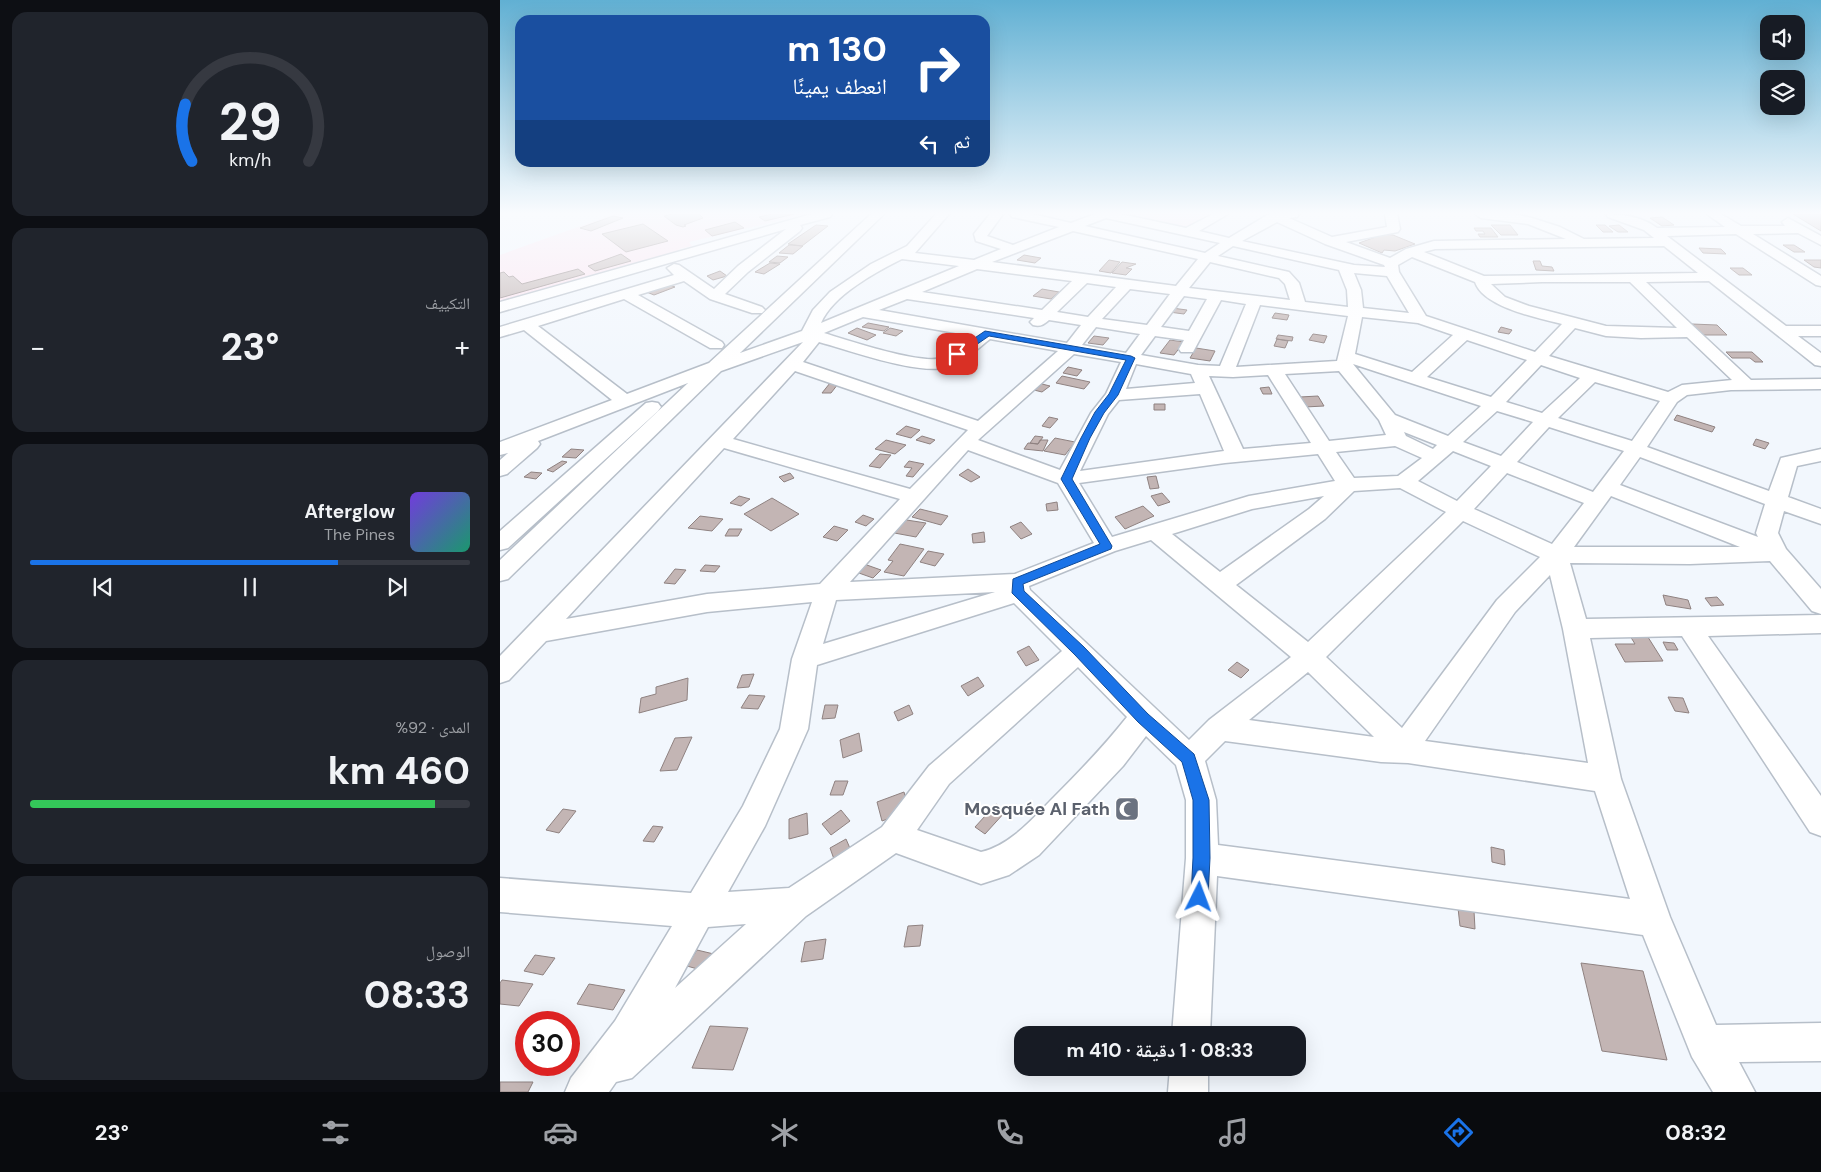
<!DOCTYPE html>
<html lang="ar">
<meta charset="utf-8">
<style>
:root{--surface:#171b24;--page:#20242c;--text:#f1f3f6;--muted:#9ea1a6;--line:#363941;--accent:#1a73e8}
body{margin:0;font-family:"DM Sans","Noto Naskh Arabic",sans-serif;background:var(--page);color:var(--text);direction:rtl;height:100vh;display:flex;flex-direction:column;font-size:19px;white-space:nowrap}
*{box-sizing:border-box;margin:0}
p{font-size:16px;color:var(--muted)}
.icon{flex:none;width:28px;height:28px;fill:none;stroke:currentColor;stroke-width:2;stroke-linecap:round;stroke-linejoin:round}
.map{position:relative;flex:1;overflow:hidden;direction:ltr}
.panel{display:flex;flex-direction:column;gap:12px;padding:12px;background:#0d0f14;width:500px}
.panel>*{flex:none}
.hud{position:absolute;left:15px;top:15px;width:475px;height:152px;border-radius:15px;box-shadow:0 5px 20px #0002;direction:rtl;background:#1a4fa0;color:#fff;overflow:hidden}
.controls{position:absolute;left:1260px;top:15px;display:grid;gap:10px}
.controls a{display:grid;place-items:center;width:45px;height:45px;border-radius:10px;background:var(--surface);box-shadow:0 5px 20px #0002;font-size:25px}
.speed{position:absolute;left:15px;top:1011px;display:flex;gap:10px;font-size:25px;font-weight:700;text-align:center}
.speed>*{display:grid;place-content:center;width:65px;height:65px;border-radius:50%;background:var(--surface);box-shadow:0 5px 20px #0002;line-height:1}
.speed .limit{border:8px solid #d22;background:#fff;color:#111}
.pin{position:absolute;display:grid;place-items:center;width:42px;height:42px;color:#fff;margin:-21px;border-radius:10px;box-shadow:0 2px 8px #0006}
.me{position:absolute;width:55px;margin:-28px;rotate:3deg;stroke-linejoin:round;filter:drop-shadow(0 0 4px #0008)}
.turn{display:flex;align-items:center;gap:18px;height:105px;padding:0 20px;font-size:22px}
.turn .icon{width:65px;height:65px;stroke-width:2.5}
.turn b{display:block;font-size:35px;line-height:42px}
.then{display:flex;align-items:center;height:48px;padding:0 20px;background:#0003;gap:10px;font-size:19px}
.big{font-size:38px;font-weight:700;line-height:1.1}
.panel .tile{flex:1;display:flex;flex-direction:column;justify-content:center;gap:8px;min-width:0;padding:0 18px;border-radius:15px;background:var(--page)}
.panel .dial{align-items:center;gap:0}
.dial svg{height:130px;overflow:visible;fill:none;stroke:var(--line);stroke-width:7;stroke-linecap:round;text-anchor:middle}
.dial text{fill:var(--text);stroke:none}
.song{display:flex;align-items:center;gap:15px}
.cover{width:60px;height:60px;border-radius:8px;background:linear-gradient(135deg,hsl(260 70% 55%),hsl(160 70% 35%))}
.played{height:5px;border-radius:2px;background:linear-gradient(90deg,var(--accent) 70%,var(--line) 70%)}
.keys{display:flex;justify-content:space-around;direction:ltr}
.heat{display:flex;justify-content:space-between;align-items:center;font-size:28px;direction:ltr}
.charge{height:8px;border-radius:4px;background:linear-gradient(90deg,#34c759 92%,var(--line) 0)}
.trip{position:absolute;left:514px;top:1026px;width:292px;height:50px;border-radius:15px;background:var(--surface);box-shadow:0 5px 20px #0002;font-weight:700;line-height:50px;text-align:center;direction:rtl}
.dock{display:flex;height:80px;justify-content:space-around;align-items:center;background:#090b0e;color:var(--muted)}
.dock .icon{width:35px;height:35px}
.dock .current{color:var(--accent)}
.dock b{font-size:22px;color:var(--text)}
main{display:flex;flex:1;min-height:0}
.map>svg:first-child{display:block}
.education{fill:#fde5f0}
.building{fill:#c3b5b4;stroke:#8f8281}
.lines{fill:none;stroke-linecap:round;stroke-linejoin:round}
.minor-casing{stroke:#b7bfc9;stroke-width:3}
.minor{fill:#fff;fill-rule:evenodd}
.route{fill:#1a73e8;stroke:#114b97}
.labels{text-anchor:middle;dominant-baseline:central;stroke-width:4;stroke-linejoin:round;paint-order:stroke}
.near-worship-label{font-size:18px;font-weight:bold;fill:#5b616d;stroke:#fff;text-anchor:end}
</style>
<main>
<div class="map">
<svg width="1321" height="1092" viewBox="0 0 1321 1092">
<rect width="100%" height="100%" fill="#f2f7fd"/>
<path class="education" d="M114 214H307L189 242 192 246 179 249 181 251 0 302V255Z
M630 214H714L687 227 627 215Z"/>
<path class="building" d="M172 214H199L203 218 184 225 186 226 183 227 176 225 164 216Z
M272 214H294L265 221 259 217Z
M1293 214H1321V231Z
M113 216 123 218 91 231 80 228Z
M1162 217 1174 225 1162 226 1150 218Z
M235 222 244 228 212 236 205 230Z
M143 224 168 241 126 252 102 234Z
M316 225 328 226 302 246 288 244Z
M991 225H1010L1018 235H1001Z
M1096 225H1105L1113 232H1103Z
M1119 225 1128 232H1118L1109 226Z
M974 228H991L998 237H980L978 234H985L983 231H976Z
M884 234 893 235 915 244 895 251 884 250 882 253 859 243Z
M289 245 303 246 293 254 279 253Z
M1283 245H1294L1305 252H1294Z
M1199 248 1221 249 1226 254 1203 253Z
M121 254 131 261 95 271 88 266Z
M524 255 541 258 535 263 517 260Z
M277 256 288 257 280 263 269 262Z
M609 260 620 262 611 273 599 271Z
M1304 260H1321V268L1314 267Z
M1033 261H1040L1042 266 1052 267 1054 271 1036 270Z
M622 262 636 264 626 268 632 269 626 275 612 273Z
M270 263 280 264 264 274 255 272Z
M1230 268H1243L1252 275H1239Z
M78 269 85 274 0 298V273L4 272 9 277 13 276 22 284Z
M220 271 227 276 213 280 207 276Z
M165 283 175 287 154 295 144 291Z
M542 289 559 292 551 299 533 296Z
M672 308 687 310 684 314 669 312Z
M775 313 789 315 787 320 772 318Z
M368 323 389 327 384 331 362 327Z
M1192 324 1217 325 1227 335H1201Z
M1001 327 1012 330 1009 334 998 332Z
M357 328 376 335 367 340 348 333Z
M390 328 403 331 396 336 383 333Z
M813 334 827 336 824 343 809 340Z
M778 335 793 337 792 341 776 339Z
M594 336 609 338 603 345 588 343Z
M777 339 788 341 785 348 774 346Z
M670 340 684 342 674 355 660 353Z
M696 348 715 351 710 361 690 358Z
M1226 352H1252L1263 362H1255L1250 358H1232Z
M568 367 582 370 577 376 563 373Z
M562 376 590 382 584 389 556 383Z
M330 383 338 384 331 393H322Z
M542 384 550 386 542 392 534 390Z
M769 387 772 394H763L760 388Z
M818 396 824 406 805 407 800 397Z
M654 404H665V410H654Z
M1177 415 1215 427 1212 432 1174 420Z
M549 417 558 419 550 428 542 426Z
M406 426 420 430 411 438 396 434Z
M422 436 435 440 430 444 416 440Z
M535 436 543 437 538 444 530 443Z
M555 438 575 442 565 455 544 451Z
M1256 439 1269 443 1265 449 1253 445Z
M386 440 406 445 395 454 375 449Z
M540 440H548L543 451 524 449 528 443 538 444Z
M71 449 84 450 76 458 62 457Z
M380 454 391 455 380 468 369 466Z
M62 461 67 462 53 472 47 470Z
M409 461 424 464 413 477 406 476 412 468 404 467Z
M468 469 480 477 471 482 459 475Z
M31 472 42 473 36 479 24 477Z
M290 473 294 478 284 482 279 477Z
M656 476 659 488 650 489 647 477Z
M662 493 670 502 658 506 651 496Z
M239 496 250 499 241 506 230 503Z
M272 498 299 514 271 531 244 514Z
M557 502 558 510 547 511 546 504Z
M643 506 654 516 625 529 615 517Z
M420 509 448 516 441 525 412 517Z
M363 515 374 519 366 526 355 522Z
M200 516 223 519 212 531 188 528Z
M400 519 426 523 416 537 389 532Z
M521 522 532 534 521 539 510 527Z
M334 526 348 530 337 541 323 537Z
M229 529H242L238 536H225Z
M484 532 485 542 473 543 472 534Z
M400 544 424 549 404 576 384 572 393 561 388 560Z
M428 551 444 554 435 566 420 562Z
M364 564 381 570 373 578 356 572Z
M205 565 220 566 215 572 200 571Z
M175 569 186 570 175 584 164 583Z
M1163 595 1188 600 1191 609 1166 605Z
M1217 597 1224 605 1211 606 1205 598Z
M1124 626H1141L1163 661 1125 662 1115 644H1135Z
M1163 642 1174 643 1178 650H1167Z
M529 646 539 660 526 666 517 652Z
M737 662 749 670 741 678 728 670Z
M254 674 249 687 237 688 242 675Z
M478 677 484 686 468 696 461 686Z
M188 678 187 700 139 713 141 698 156 694V687Z
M249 695 265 696 258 709 241 708Z
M1168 697 1183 698 1189 713 1175 711Z
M325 705H338L335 718 322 719Z
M409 705 413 714 398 721 394 712Z
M359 733 362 751 343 758 340 740Z
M192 737 177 770 160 771 175 738Z
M335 781H348L343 795H330Z
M404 792 409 811 382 821 377 802Z
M496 804 506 811 485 834 475 827Z
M63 809 76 811 59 833 46 830Z
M341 810 350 821 331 835 322 824Z
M307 813 308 834 289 839V819Z
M153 826 163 827 154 842 143 841Z
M346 839 352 853 335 862 330 848Z
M991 847 1004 850 1005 865 992 862Z
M958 908 974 911 975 929 960 926Z
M423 925 420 946 404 947 408 926Z
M326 939 323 959 301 962 305 942Z
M197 950 218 955 208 972 187 966Z
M35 955 55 958 43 975 24 971Z
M1081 963 1143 971 1167 1060 1102 1051Z
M2 980 33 984 19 1006 0 1004V983Z
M89 984 125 990 113 1010 77 1004Z
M210 1026 248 1028 233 1070 192 1068Z
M0 1082H33L28 1092H0Z"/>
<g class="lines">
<defs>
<path id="minor" d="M312 214H332L330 217 300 225 302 228 300 231 248 272 225 294 262 307 265 310 262 313H252L210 299 184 281 138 295 222 342 224 345 222 348H210L124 299 38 326 127 394 209 363 371 214H384L240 353 302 331 313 310 330 292 371 264 407 246 436 214H449L415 253 474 260 501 249 476 241 474 234 490 214H503L487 236 513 245 559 227 512 217 510 214H532L571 223 595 214H621L686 228 713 214H728L699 231 729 238 769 214H799L797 217 789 218 832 237 887 227 885 214H897L900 229 898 232 846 242 890 258 906 249 934 241 1066 239 1028 224 981 218 975 214H1014L1032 218 1060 227 1084 239 1154 238 1144 230 1108 217 1106 214C1123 214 1143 217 1157 228L1225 227 1207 214H1221L1241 226H1285L1282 222 1288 218 1321 236V245L1298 233 1253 234 1321 276V286L1316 285 1236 234 1167 236 1286 326H1321V336H1298L1321 353V366L1315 365 1209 281 1146 282 1251 380 1321 379V389L1231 390 1187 395 1177 402 1147 447 1269 491 1281 458 1321 449V461L1297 466 1288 497 1321 509V524L1284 511 1278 533 1286 549 1321 589V614L1312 611 1270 561 1190 564 1070 563 1086 619 1321 615V633L1208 636 1321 796V836L1310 832 1182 636 1090 638 1121 779 1170 917 1216 1025 1321 1023V1061L1239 1062 1255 1092H1213L1192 1057 1143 935 717 876 710 1035H672L686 858V800L676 765 646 736 623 766 539 855 509 875 481 884 396 853 306 916 132 1078 116 1082 109 1092H65L71 1078 115 1021 172 926 0 912V878L191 893 243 806 280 729 292 659 312 602 207 612 46 641 9 680 0 683V656L303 342 221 371 8 579 0 581V560L188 383 38 441 40 444 37 448 7 474 0 476V460L8 453 0 455V442L112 400 24 330 0 337V327L174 275 167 268 174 264 179 265 214 289 238 266 286 229 0 312V302ZM606 218 720 243 705 253 585 226ZM777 222 825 244 884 265 885 267 854 265 742 241ZM573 231 698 259 676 286 492 262ZM733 246 839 270 847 290 848 307 805 302 799 283 789 272 718 256ZM1164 246 1198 273 984 276 924 252 935 249ZM912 257 975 282C983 307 1038 318 1062 324L1035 352 926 316 899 272 898 265ZM402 259 459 266 321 323C333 295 376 272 402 259ZM710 262 779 278 785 284 790 300 689 288ZM477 269 572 281 542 310 422 292ZM854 273 887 276 909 313 863 308 861 290ZM1042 282H1130L1177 328 1106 326 1029 306 1005 297 991 284ZM587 283 616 287 588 317 557 312ZM630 289 670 294 647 325 602 319ZM684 296 707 299 689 331 661 327ZM407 299 534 318 530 322 533 325C540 327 543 325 549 320L581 325 567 343 379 310ZM721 300 746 304 720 366 698 365 641 355 655 336 684 340 679 349 681 352H693ZM760 305 848 316 837 361 736 367ZM363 317 473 336C464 343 453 354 441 358 422 365 347 340 324 333ZM862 317 918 323 953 335 912 372 855 354ZM596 327 640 334 626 353 582 345ZM1075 328 1106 336 1141 338 1187 337 1232 380 1182 385 1168 392 1049 356ZM490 339 558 351 478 421 303 362 319 342C348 350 420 376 448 367 464 362 477 349 490 339ZM967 340 1027 360 991 397 927 377ZM574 354 621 362 606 394 591 413 560 470 478 440ZM636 364 691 374 695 383 626 389ZM853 364 981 406 948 436 895 415ZM1041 365 1080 378 1042 413 1006 402ZM295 371 468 430 410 489 233 439ZM839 371 879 420 886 435 829 441 785 374ZM768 375 811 443 743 449 709 376 733 377ZM1095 382 1160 401 1132 441 1058 418ZM700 394 724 451 580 471 608 414 619 400ZM997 411 1033 422 1001 456 963 442ZM1049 427 1124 451 1093 492 1017 462ZM904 432 937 445 933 449 906 436ZM895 446 922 458 898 476 854 478 836 452ZM224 448 400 499 320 584 207 594 66 619ZM468 450 558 483 594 543 515 574 350 582ZM953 451 991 466 957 501 918 481ZM818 454 835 481 749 496 612 537 579 483 725 463ZM1140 457 1265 504 1256 533 1258 537 1120 485ZM1007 473 1084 503 1052 544 974 509ZM900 488 946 512 808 642 736 585 825 519 854 491ZM824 496 809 509 720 572 672 534 752 509ZM1111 496 1240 547H1074ZM963 521 1040 557 997 600 902 728 826 657ZM651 540 791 657 709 720 689 740 530 590 529 586 615 551ZM1050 575 1063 629 1088 763 925 741 1015 612ZM495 592 323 644 336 600ZM514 603 562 651 429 766 382 827 289 888 228 892 265 826 308 729 317 665ZM578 667 627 717C604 746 580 771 554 797 533 818 511 845 481 852L417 830 449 784ZM808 672 874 737 749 720ZM725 741 881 762 908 763 1095 791 1130 899 718 845 716 800 705 761ZM246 924 175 988 208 927Z
M152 402 158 403 161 407 158 411 8 548 0 550V531L146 403Z
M670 1068H708V1092H668Z"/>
</defs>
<use href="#minor" class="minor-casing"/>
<use href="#minor" class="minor"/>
</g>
<linearGradient id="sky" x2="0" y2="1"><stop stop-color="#61b0d3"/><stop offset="0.58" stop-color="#f9fbfe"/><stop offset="1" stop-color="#f9fbfe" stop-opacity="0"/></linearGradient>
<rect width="1321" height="367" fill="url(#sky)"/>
<path class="route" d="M485 331 631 356 635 358 618 395 604 413 590 438 572 479 612 546 611 549 523 584 524 591 584 647 648 714 694 754 709 800 710 858 708 897 705 903 699 906 693 903 691 897 693 858V800L682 762 638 722 575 655 512 593 513 579 600 544 561 479 581 438 595 412 609 394 626 360 489 336 460 356H454V352Z"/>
<defs>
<symbol id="mosque-square" viewBox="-11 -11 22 22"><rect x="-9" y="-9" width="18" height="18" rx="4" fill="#6b7280" stroke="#fff"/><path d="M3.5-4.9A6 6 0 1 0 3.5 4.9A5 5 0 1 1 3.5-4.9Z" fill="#fff"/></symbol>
</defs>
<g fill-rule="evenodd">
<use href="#mosque-square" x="613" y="795" width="28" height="28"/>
</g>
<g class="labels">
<g class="near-worship-label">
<text x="610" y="809">Mosquée Al Fath</text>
</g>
</g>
</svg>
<div class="controls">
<a><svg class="icon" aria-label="sound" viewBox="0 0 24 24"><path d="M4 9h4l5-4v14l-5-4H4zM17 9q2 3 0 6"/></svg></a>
<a><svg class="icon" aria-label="layers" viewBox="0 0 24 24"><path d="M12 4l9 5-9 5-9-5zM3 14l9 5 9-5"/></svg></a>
</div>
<div class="speed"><div class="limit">30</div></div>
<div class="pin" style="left:457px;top:354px;background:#d93025"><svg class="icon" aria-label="arrive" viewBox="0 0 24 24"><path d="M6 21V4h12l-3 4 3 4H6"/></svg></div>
<svg class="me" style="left:699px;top:897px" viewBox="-20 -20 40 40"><path d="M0-17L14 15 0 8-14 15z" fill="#1a73e8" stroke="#fff" stroke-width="4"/></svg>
<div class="trip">08:33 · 1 دقيقة · 410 m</div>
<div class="hud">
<div class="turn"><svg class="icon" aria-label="right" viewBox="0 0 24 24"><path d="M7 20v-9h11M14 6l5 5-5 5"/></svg><div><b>130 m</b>انعطف يمينًا</div></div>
<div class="then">ثم<svg class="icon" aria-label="left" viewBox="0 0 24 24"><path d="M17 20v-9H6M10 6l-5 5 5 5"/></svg></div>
</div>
</div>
<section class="panel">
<div class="tile dial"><svg viewBox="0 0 100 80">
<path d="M14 69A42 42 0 1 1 86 69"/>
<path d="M14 69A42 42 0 0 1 10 34" stroke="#1a73e8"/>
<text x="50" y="56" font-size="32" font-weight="700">29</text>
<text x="50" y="72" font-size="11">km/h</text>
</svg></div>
<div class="tile"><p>التكييف</p>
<div class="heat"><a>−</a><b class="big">23°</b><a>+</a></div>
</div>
<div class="tile">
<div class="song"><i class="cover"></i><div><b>Afterglow</b><p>The Pines</p></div></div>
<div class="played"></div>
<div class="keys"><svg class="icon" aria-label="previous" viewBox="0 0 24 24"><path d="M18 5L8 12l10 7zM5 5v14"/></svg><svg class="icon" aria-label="pause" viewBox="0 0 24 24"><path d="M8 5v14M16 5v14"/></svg><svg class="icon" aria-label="next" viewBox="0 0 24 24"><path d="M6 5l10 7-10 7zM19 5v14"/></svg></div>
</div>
<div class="tile"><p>المدى · 92%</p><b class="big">460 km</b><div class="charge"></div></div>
<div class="tile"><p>الوصول</p><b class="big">08:33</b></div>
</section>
</main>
<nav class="dock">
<b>08:32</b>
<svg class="icon current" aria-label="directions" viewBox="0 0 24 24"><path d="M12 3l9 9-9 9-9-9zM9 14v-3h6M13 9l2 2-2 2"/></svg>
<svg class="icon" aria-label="music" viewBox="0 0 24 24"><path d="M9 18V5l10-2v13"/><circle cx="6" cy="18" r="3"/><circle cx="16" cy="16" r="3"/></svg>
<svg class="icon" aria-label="phone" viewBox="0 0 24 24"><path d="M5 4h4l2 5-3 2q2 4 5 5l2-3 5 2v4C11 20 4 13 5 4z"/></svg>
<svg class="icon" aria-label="climate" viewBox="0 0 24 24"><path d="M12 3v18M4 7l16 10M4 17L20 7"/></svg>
<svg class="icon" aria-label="car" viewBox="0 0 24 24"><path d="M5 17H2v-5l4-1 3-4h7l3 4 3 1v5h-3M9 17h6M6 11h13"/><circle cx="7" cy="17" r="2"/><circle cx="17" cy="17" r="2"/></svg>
<svg class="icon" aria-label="filters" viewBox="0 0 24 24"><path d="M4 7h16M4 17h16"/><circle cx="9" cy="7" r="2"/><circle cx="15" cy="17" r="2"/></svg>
<b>23°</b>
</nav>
